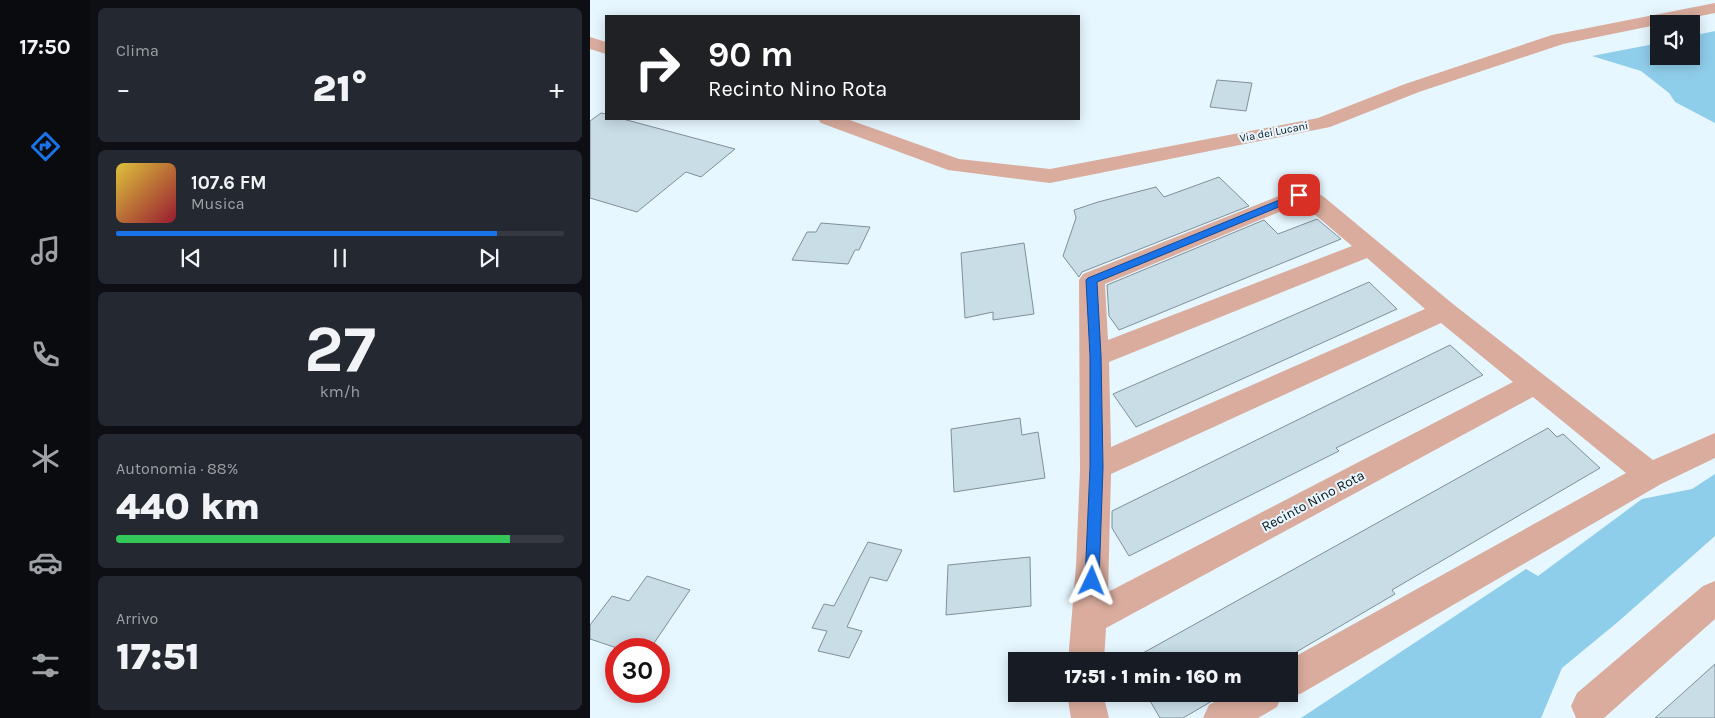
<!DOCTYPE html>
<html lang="it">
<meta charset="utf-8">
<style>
:root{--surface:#171b24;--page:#242831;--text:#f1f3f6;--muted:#9ea1a6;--line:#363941;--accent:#1a73e8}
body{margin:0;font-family:Karla,sans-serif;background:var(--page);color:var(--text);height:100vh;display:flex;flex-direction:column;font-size:19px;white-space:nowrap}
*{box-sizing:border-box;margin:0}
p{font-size:16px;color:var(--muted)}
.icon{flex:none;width:28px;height:28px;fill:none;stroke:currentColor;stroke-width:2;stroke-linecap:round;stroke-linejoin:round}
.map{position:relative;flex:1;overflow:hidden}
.details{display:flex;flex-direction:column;gap:8px;padding:8px;background:#0d0f14;width:500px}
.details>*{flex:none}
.hud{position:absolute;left:15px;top:15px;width:475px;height:105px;border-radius:0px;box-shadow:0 2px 12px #0003;background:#202124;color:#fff;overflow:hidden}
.controls{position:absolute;left:1060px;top:15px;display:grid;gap:10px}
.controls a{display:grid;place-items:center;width:50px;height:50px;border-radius:0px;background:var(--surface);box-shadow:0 2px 12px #0003;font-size:25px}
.speed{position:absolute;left:15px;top:638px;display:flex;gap:10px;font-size:25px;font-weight:700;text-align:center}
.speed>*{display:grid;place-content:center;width:65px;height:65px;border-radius:50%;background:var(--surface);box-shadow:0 2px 12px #0003;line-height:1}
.speed .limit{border:8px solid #d22;background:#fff;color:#111}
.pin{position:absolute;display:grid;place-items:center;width:42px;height:42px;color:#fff;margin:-21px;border-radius:10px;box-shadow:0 2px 8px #0006}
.me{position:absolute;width:55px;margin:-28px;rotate:2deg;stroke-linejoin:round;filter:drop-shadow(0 0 4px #0008)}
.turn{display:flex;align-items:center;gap:18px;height:105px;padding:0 20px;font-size:22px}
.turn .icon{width:65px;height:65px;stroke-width:2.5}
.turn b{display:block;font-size:35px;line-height:42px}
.big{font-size:38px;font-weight:800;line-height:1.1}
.details .tile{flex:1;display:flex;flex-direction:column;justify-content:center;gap:8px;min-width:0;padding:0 18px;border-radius:8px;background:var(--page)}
.details .dial{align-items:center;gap:0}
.dial b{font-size:65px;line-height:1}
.song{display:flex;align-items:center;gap:15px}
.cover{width:60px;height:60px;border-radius:8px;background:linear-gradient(135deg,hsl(50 70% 55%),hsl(350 70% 35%))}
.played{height:5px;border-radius:2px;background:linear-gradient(90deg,var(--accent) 85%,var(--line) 85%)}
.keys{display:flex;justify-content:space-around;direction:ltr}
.heat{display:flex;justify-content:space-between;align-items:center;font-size:28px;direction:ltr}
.charge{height:8px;border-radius:4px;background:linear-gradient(90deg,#34c759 88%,var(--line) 0)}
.trip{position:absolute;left:418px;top:652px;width:290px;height:50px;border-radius:0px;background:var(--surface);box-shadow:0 2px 12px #0003;font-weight:800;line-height:50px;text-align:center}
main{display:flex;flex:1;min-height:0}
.dock{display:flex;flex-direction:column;width:90px;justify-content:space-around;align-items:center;background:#090b0e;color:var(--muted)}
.dock .icon{width:35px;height:35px}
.dock .current{color:var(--accent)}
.dock b{font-size:22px;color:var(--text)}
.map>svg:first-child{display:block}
.green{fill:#8fceeb}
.building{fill:#c9dde7;stroke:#7e9099}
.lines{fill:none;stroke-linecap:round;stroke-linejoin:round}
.minor{fill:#d9ac9e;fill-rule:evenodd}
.route{fill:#1a73e8;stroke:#114b97}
.labels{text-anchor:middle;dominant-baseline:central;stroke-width:4;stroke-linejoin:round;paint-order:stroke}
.far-street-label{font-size:11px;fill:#090f13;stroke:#e7f7ff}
.street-label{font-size:14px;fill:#090f13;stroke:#e7f7ff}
</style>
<main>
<nav class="dock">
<b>17:50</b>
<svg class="icon current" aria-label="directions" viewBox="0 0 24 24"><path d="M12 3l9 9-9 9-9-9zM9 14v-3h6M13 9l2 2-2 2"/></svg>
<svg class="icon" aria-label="music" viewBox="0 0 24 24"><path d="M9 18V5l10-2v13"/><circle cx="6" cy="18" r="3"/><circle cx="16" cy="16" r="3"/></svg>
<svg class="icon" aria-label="phone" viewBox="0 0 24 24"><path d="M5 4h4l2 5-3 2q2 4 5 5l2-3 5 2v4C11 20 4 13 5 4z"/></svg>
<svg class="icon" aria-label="climate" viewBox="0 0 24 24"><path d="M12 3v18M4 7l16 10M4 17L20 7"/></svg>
<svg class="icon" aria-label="car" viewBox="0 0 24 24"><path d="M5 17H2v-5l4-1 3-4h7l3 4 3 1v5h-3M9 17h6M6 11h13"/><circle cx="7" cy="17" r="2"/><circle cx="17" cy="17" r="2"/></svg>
<svg class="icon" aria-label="filters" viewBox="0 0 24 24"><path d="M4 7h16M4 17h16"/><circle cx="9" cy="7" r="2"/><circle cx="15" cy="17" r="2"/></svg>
</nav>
<section class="details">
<div class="tile"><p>Clima</p>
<div class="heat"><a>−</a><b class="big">21°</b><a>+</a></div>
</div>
<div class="tile">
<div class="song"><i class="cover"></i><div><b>107.6 FM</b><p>Musica</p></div></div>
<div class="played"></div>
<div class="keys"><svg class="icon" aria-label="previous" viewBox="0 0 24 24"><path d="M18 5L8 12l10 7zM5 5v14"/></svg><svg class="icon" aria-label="pause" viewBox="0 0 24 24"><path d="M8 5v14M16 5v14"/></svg><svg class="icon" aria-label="next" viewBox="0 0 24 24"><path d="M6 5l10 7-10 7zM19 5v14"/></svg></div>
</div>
<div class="tile dial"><b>27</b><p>km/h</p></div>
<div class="tile"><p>Autonomia · 88%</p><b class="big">440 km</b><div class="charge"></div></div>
<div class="tile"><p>Arrivo</p><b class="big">17:51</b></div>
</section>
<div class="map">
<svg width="1125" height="718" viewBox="0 0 1125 718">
<rect width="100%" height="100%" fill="#e7f7ff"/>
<path class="green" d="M1125 31V123L1085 102 1079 93 1051 71 1002 56 1069 43V56H1101V36Z
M1125 474V536L1029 621 972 668 951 718H711L936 569 948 576 1052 499 1102 489Z"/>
<path class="building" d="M627 80 662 83 656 111 620 107Z
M11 113 16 114V119H33L145 149 111 177 96 172 47 212 0 198V121Z
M629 177 659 206 492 272 489 277 473 256 486 218 484 210 508 202 566 187 574 197Z
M727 219 751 239 529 330 519 316 517 285 674 220 688 234Z
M231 223 280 227 269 250H265L258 264 202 260 217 232H226Z
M434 243 444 314 403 320V312L375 318 371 253Z
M779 282 807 309 546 427 523 394Z
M860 345 893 375 746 448 749 451 539 556 522 528V511Z
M430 418 432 435 448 432 455 478 364 492 361 429Z
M958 428 967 437 973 434 1010 468 802 590 805 594 696 658 689 661H546L544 658Z
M278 542 312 550 297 581 280 577 257 627 272 631 259 658 228 651 237 631 222 628 234 604 244 606Z
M440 557 441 606 356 615 358 565Z
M57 576 100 590 60 649H30L0 639V625L22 596 39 601Z
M1125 664V718H1065Z
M556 694H634L593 718H570Z"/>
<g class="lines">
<path class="minor" d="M1125 3V13L973 44 829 92 740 127 460 183 358 170 231 123 228 119H257L369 159 460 169 728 118 815 84 962 35Z
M0 37 16 42V54L0 49Z
M709 188 725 191 734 197 863 304 1063 460 1125 433V458L1071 484 712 693 699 698 692 695 687 707 668 718H613L619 705 638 694H699V661H697L1036 473 943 397 516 628 514 661H478L486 566 490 471 489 280 493 274ZM711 203 762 246 518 340 515 284ZM777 258 835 309 521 447 519 362ZM851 323 923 382 518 592 521 474Z
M1125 581V619L1014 718H986L981 706 987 693 1113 586Z
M477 694H513L519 718H481Z"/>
</g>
<path class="route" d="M709 192 714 195 713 197 507 282 511 356 513 467 509 581 507 585 502 587 497 585 495 581 500 467V356L496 280 498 278Z"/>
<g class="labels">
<g class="far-street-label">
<text transform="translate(684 132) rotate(-11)">Via dei Lucani</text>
</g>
<g class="street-label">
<text transform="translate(723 501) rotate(-28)">Recinto Nino Rota</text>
</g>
</g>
</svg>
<div class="controls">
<a><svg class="icon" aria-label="sound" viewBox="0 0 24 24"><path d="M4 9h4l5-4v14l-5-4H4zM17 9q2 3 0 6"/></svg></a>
</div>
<div class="speed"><div class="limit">30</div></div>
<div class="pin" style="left:709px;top:195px;background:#d93025"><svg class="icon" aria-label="arrive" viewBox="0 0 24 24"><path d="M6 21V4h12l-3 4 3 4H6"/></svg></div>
<svg class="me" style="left:502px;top:581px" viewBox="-20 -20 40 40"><path d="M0-17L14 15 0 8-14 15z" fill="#1a73e8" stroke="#fff" stroke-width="4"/></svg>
<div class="trip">17:51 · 1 min · 160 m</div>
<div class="hud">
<div class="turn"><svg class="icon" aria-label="right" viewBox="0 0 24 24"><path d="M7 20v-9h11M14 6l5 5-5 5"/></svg><div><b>90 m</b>Recinto Nino Rota</div></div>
</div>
</div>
</main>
